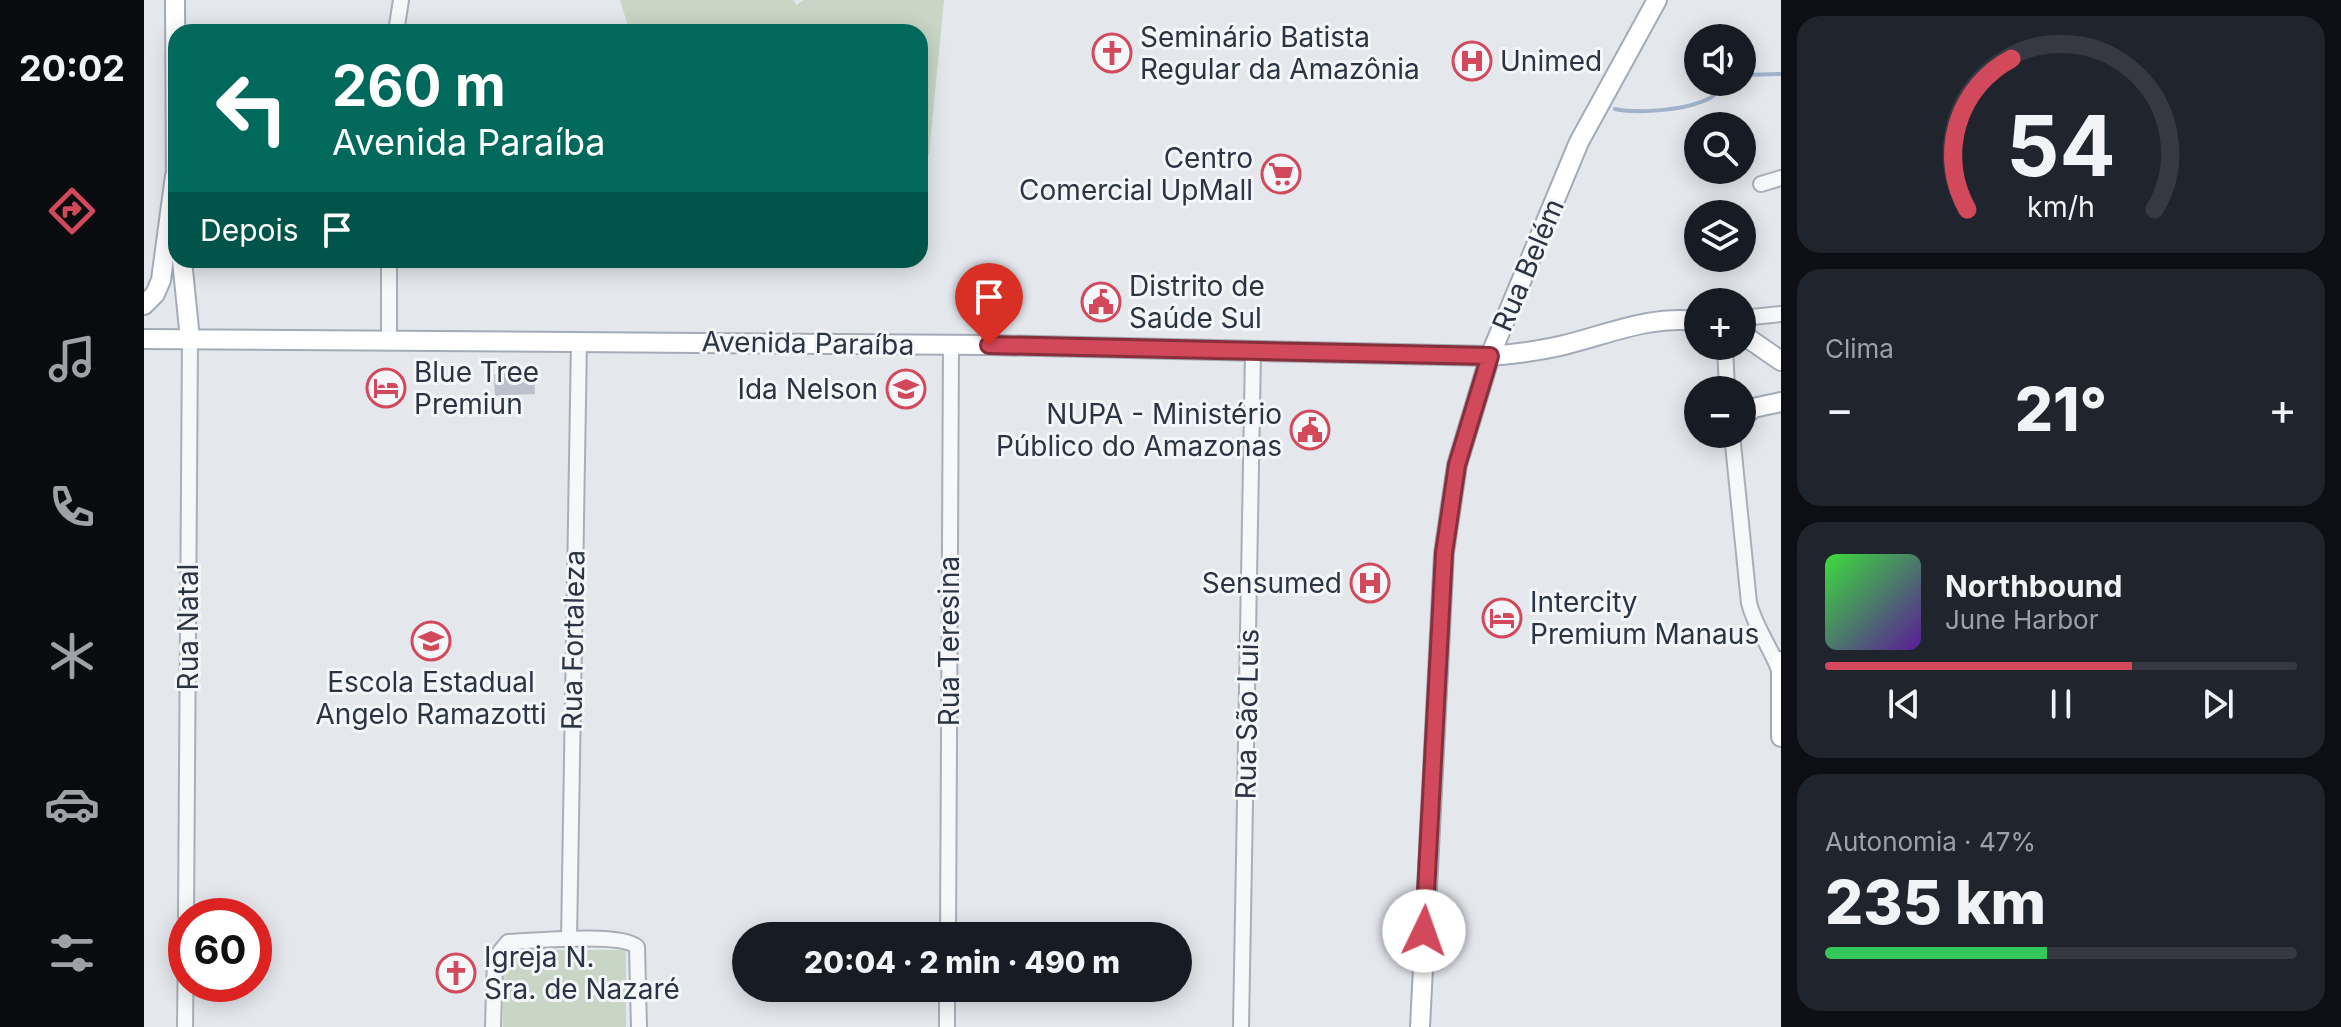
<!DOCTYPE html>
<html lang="pt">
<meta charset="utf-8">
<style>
:root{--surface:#171b24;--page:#20242c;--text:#f1f3f6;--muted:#9ea1a6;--line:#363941;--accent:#d1495b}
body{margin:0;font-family:Inter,sans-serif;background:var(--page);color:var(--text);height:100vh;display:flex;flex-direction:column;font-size:30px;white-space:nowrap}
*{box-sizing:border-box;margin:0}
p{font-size:26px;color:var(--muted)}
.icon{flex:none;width:44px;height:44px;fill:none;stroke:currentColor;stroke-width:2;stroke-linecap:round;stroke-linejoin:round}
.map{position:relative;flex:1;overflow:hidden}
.side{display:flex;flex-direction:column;gap:16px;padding:16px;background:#0d0f14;width:560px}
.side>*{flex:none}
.banner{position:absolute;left:24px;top:24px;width:760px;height:244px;border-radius:24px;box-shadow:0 4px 20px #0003;background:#00695c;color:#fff;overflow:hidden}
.tools{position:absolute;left:1540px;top:24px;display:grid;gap:16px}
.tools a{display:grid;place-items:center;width:72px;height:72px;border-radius:50%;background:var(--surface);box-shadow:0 4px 20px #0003;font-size:40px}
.speed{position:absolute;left:24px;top:898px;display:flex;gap:16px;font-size:40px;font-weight:700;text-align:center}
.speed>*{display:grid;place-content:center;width:104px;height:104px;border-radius:50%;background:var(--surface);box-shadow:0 4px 20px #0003;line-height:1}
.speed .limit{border:12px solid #d22;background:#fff;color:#111}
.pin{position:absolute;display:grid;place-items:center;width:68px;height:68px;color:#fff;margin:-82px -34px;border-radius:50% 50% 50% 0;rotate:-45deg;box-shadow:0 0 8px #0007}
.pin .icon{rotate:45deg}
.me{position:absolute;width:88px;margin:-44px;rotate:3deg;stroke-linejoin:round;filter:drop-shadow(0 0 6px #0008)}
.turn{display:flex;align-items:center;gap:28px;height:168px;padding:0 32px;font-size:36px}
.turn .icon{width:104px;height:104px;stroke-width:2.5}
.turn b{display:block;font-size:56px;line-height:68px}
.then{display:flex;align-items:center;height:76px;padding:0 32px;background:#0003;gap:16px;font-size:30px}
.big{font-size:60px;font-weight:800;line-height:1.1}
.side .widget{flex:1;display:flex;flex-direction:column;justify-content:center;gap:12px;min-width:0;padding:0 28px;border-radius:24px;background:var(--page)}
.side .dial{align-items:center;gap:0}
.dial svg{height:208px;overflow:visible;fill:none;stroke:var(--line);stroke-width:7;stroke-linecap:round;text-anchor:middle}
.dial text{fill:var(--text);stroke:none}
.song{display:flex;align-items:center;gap:24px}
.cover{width:96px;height:96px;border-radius:12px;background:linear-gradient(135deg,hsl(120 70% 55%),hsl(270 70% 35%))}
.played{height:8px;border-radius:4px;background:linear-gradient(90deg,var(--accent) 65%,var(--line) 65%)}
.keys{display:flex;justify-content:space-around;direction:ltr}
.heat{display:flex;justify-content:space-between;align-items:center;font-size:44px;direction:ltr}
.charge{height:12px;border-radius:6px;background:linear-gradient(90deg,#34c759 47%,var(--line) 0)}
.trip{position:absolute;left:588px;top:922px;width:460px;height:80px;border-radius:40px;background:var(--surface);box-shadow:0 4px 20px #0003;font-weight:800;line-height:80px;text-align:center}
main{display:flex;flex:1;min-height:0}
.tabs{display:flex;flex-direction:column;width:144px;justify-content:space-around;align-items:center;background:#090b0e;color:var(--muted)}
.tabs .icon{width:56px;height:56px}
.tabs .active{color:var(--accent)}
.tabs b{font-size:36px;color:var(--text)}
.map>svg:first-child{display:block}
.green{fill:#c9d6c5}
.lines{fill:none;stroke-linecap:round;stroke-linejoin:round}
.stream{stroke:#9fb4cc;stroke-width:4}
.building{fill:#bbc0ca}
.minor-casing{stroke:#a9aeb7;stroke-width:18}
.major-casing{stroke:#a3abb8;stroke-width:22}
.minor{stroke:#f7f8fa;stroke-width:14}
.major{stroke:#fff;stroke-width:18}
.route-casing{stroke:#882f3b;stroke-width:20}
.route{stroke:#d1495b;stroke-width:14}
.labels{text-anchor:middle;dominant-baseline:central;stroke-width:6;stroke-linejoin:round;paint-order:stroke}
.poi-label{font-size:28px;fill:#2b3445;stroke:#f4f6f9;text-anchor:start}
.street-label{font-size:28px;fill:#2b3445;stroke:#f4f6f9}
</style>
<main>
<nav class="tabs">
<b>20:02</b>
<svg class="icon active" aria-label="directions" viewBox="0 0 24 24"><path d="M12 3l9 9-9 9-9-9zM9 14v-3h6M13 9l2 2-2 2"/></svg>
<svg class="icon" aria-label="music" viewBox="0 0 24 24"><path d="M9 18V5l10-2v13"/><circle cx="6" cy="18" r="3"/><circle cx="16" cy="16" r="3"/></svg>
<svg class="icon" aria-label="phone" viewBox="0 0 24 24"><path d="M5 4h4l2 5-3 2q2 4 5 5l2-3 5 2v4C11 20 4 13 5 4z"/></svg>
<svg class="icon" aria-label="climate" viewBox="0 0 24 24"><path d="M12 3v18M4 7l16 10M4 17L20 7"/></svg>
<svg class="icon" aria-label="car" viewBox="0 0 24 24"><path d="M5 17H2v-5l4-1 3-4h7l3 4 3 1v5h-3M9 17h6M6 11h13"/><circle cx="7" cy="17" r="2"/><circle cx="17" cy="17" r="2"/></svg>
<svg class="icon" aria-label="filters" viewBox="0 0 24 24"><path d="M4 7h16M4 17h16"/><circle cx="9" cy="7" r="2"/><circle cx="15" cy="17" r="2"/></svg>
</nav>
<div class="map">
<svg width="1637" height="1027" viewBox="0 0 1637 1027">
<rect width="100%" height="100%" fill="#e4e7ec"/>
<path class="green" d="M476 0H650L652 5 660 0H800L785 154 776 164V32H486Z
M359 950H482V1027H359Z"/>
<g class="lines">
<path class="stream" d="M1598 75 1637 74
M1471 109C1495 114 1544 110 1566 98 1573 94 1578 86 1586 82"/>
</g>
<path class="building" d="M390 372 391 394 351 396 350 374Z"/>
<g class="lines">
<defs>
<path id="minor" d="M252 32 257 0
M1617 184 1637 178
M1598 318 1637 314
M245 342V260
M1581 346 1583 390
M1588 434 1605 603C1611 627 1626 646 1635 670
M42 916 46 339
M804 936 807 345
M425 940 435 341
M41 1027 42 938
M349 1027 351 958 364 942C389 941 478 932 493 947L495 1027
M803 1027V988
M1097 1027 1109 352"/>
<path id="major" d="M31 0 32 184
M38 260 46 339
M0 305 11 294 17 280 31 176
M1598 334 1637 361
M0 339 845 345 1346 356C1371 354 1395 351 1420 345 1465 334 1507 315 1554 321
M1598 419 1609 408 1637 402
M1588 436 1589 434
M1637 661V737
M1276 1027 1300 553 1313 465 1346 356 1435 142 1513 0"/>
</defs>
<use href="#minor" class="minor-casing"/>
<use href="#major" class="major-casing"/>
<use href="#minor" class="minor"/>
<use href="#major" class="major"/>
</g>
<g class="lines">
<defs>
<path id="route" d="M845 345 1346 356 1313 465 1300 553 1280 931"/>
</defs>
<use href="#route" class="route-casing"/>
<use href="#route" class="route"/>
</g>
<defs>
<symbol id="church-ring" viewBox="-11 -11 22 22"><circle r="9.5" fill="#f4f6f9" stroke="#d1495b" stroke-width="1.5"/><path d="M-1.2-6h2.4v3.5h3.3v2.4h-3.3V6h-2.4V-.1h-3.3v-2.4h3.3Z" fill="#d1495b"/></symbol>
<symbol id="hospital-ring" viewBox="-11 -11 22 22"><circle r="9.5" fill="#f4f6f9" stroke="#d1495b" stroke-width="1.5"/><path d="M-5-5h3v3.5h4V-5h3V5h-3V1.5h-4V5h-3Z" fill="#d1495b"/></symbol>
<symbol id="supermarket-ring" viewBox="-11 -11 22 22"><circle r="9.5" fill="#f4f6f9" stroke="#d1495b" stroke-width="1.5"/><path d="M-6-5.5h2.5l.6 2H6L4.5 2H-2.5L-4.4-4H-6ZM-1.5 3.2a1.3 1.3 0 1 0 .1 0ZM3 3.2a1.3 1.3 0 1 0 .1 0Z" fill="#d1495b"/></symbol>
<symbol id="civic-ring" viewBox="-11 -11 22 22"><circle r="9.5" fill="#f4f6f9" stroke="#d1495b" stroke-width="1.5"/><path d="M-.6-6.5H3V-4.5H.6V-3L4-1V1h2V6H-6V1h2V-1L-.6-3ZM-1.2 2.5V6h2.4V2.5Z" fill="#d1495b"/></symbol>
<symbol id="hotel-ring" viewBox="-11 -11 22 22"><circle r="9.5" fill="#f4f6f9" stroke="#d1495b" stroke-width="1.5"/><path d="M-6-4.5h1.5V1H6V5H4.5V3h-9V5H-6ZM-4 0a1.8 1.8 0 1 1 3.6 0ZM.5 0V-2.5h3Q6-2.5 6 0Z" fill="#d1495b"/></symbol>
<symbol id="school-ring" viewBox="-11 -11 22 22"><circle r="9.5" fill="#f4f6f9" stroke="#d1495b" stroke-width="1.5"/><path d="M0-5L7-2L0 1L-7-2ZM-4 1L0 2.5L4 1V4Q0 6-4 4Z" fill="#d1495b"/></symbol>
</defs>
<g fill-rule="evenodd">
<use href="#church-ring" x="946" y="31" width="44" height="44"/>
<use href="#hospital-ring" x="1306" y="39" width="44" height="44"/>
<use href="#supermarket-ring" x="1115" y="152" width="44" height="44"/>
<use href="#civic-ring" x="935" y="280" width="44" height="44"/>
<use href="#hotel-ring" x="220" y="366" width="44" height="44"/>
<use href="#school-ring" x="740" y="367" width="44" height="44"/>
<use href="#civic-ring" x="1144" y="408" width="44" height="44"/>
<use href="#hospital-ring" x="1204" y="561" width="44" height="44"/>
<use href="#hotel-ring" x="1336" y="596" width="44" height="44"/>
<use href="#school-ring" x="265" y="619" width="44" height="44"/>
<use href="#church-ring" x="290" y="951" width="44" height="44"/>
</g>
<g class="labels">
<g class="poi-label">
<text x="996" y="37">Seminário Batista<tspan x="996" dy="32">Regular da Amazônia</tspan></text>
<text x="1356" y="61">Unimed</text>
<text x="1109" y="158" text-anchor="end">Centro<tspan x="1109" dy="32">Comercial UpMall</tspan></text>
<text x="985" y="286">Distrito de<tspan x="985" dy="32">Saúde Sul</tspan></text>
<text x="270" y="372">Blue Tree<tspan x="270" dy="32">Premiun</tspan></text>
<text x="734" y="389" text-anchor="end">Ida Nelson</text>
<text x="1138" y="414" text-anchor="end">NUPA - Ministério<tspan x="1138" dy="32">Público do Amazonas</tspan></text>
<text x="1198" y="583" text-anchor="end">Sensumed</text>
<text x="1386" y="602">Intercity<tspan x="1386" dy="32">Premium Manaus</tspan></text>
<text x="287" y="682" text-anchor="middle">Escola Estadual<tspan x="287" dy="32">Angelo Ramazotti</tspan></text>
<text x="340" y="957">Igreja N.<tspan x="340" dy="32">Sra. de Nazaré</tspan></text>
</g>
<g class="street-label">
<text transform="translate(1384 265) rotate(-67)">Rua Belém</text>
<text transform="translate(664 343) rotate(1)">Avenida Paraíba</text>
<text transform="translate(44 627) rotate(-90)">Rua Natal</text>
<text transform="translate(429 640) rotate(-89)">Rua Fortaleza</text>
<text transform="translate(805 641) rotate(-90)">Rua Teresina</text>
<text transform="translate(1103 714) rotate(-89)">Rua São Luis</text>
</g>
</g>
</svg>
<div class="tools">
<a><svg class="icon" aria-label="sound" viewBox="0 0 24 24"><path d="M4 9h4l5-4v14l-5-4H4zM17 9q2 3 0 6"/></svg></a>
<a><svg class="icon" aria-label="search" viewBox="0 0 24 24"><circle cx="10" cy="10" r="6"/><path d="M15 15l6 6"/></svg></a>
<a><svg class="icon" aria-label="layers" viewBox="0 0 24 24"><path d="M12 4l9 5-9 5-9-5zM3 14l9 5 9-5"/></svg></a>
<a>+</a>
<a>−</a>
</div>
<div class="speed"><div class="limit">60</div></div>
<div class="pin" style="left:845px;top:345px;background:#d93025"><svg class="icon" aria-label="arrive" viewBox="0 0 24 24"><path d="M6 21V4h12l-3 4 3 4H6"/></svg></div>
<svg class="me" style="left:1280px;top:931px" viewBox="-20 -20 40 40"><circle r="19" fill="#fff"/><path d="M0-13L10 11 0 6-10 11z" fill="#d1495b"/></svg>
<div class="trip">20:04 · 2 min · 490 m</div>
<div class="banner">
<div class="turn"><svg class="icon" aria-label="left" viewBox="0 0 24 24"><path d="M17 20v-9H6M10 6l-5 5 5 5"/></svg><div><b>260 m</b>Avenida Paraíba</div></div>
<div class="then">Depois<svg class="icon" aria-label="arrive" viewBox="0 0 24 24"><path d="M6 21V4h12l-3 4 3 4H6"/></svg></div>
</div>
</div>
<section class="side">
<div class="widget dial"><svg viewBox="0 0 100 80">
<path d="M14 69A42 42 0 1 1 86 69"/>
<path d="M14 69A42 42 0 0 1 31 11" stroke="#d1495b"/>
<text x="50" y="56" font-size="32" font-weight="700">54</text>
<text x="50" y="72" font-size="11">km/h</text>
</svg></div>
<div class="widget"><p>Clima</p>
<div class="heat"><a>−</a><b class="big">21°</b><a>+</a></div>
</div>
<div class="widget">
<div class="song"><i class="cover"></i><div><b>Northbound</b><p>June Harbor</p></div></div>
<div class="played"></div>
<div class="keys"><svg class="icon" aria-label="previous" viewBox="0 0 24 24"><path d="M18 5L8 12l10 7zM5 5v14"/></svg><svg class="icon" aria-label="pause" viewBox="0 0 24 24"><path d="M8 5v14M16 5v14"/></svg><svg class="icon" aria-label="next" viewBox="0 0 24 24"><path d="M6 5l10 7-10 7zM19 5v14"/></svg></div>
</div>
<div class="widget"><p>Autonomia · 47%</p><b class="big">235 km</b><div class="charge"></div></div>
</section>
</main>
